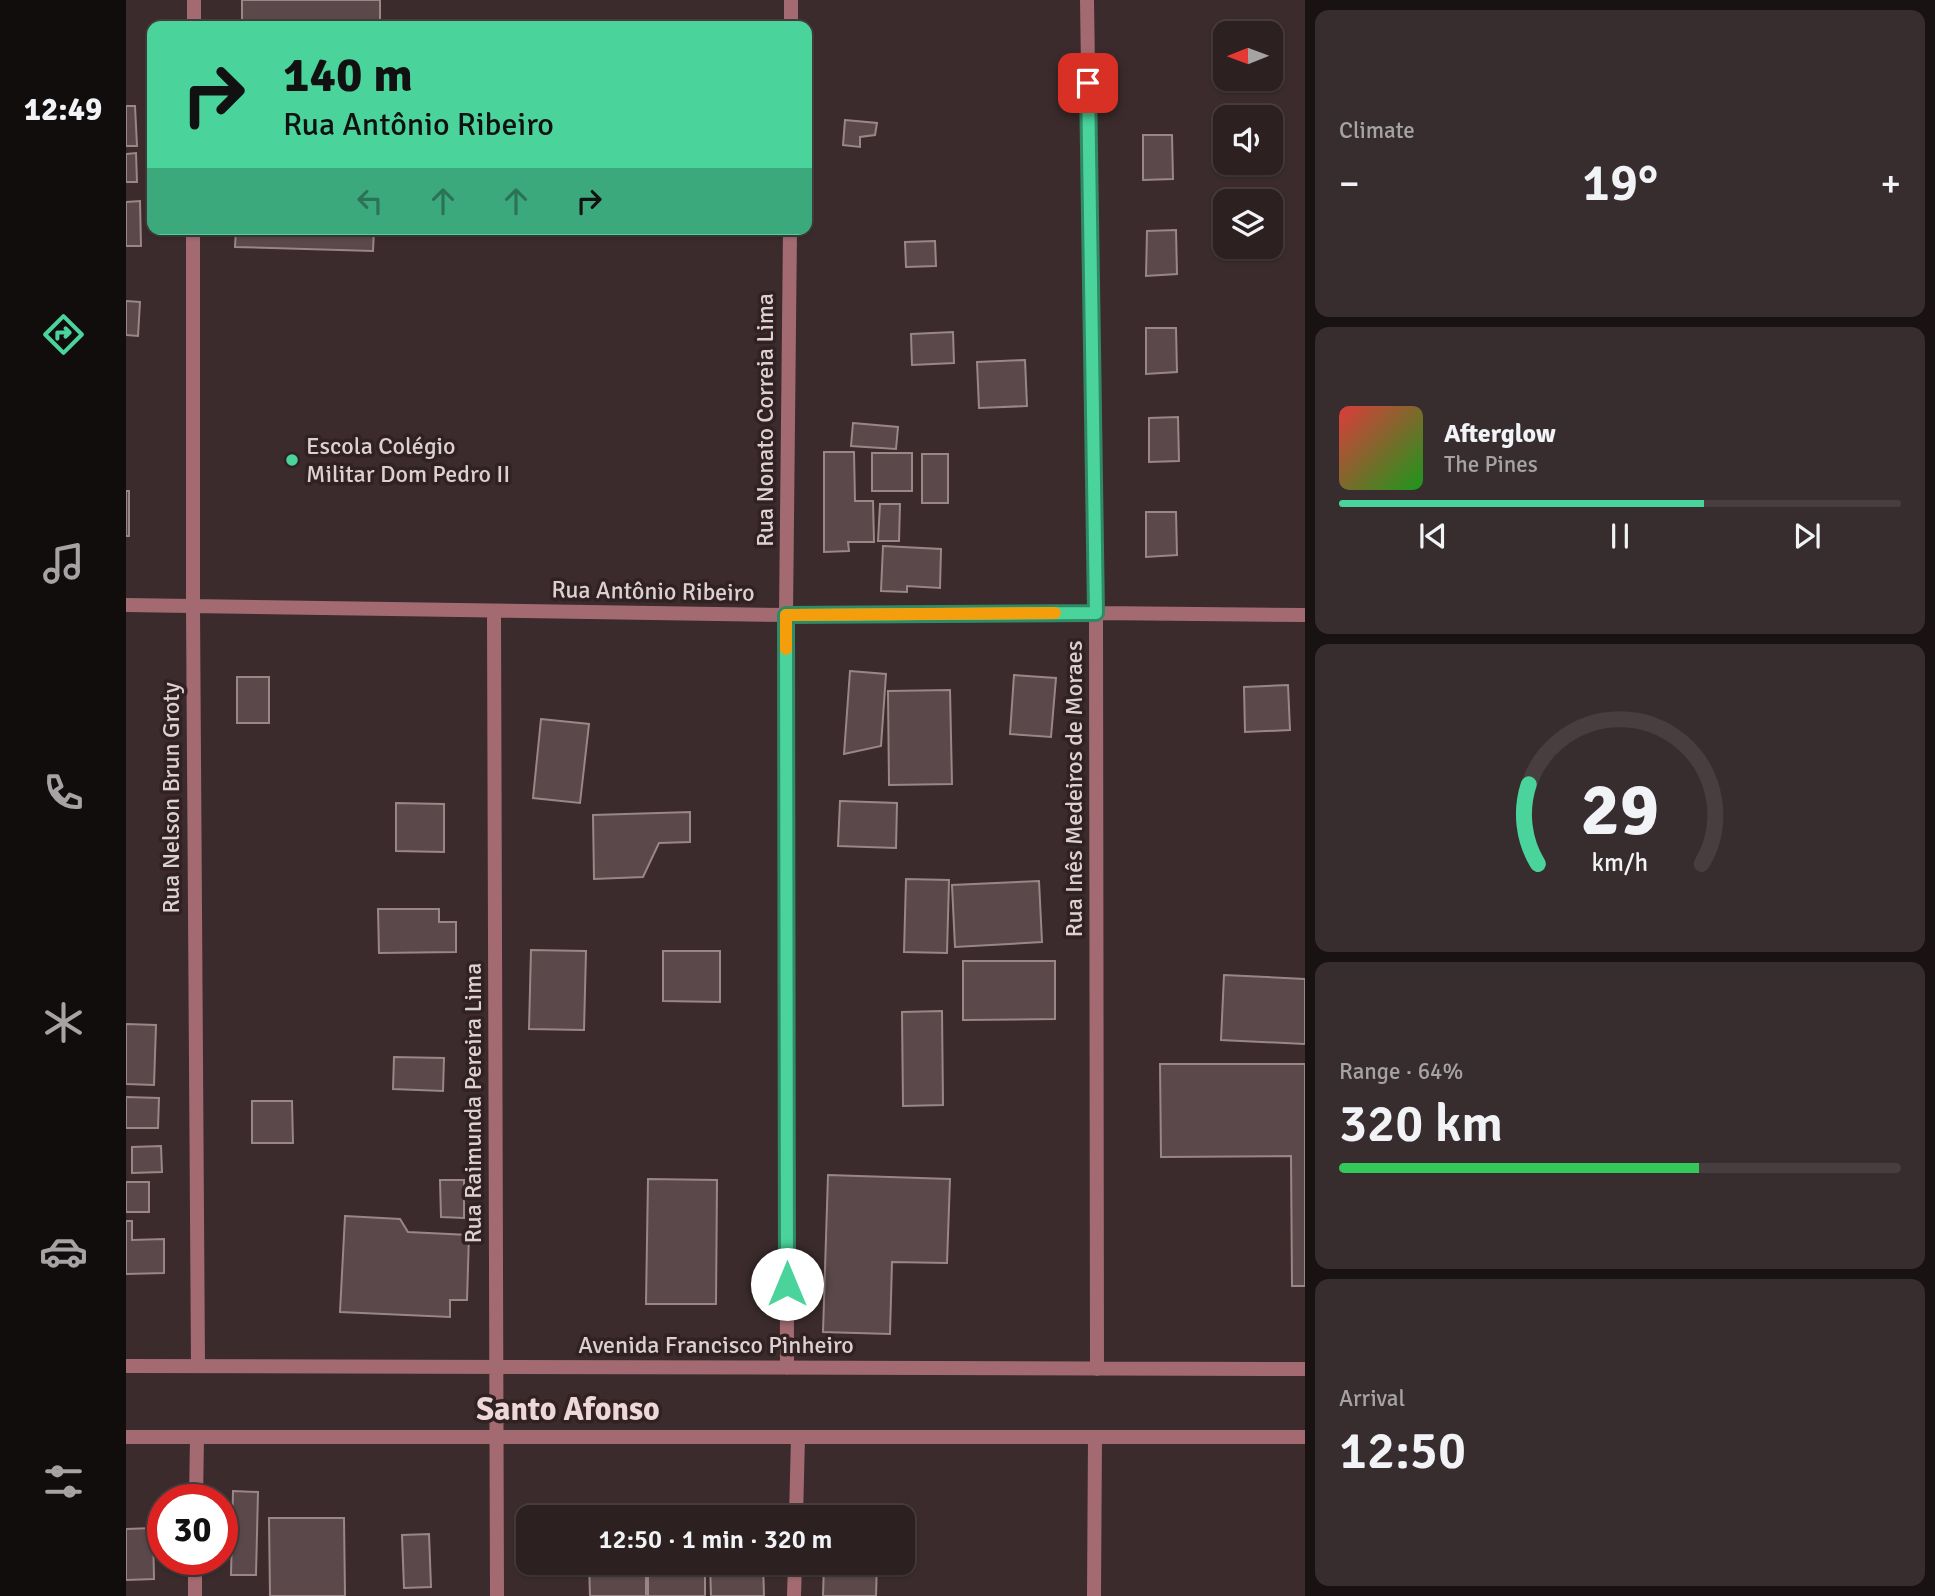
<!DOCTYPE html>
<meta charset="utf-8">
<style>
:root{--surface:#2c2021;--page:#382d2e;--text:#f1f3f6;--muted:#a6a3a5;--line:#483e3f;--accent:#4ad49c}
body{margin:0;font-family:Signika,sans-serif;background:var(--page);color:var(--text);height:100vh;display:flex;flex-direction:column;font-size:26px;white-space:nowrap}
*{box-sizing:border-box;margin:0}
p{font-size:23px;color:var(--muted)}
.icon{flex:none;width:38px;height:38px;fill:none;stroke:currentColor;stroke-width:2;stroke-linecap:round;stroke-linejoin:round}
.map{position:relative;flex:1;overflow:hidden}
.sheet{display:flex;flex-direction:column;gap:10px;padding:10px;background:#181212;width:630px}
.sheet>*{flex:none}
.top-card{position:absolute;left:21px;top:21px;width:665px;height:214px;border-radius:14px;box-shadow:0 2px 5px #0004,0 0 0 2px var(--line);background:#4ad49c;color:#111;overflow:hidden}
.needle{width:46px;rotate:269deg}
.tools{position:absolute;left:1087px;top:21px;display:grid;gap:14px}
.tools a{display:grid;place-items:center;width:70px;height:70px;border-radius:14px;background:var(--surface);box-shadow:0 2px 5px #0004,0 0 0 2px var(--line);font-size:35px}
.speed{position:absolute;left:21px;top:1484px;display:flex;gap:14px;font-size:35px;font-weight:700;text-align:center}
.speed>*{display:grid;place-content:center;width:91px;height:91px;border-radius:50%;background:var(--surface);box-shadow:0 2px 5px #0004,0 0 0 2px var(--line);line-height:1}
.speed .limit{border:10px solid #d22;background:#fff;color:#111}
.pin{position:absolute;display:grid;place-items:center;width:60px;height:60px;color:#fff;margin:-30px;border-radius:14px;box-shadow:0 4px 10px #0006}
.me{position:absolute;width:77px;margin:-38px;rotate:0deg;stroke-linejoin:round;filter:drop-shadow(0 0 5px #0008)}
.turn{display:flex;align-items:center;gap:24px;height:147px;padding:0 21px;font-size:32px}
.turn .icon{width:91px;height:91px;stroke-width:2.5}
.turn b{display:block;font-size:49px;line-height:60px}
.lanes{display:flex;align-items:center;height:66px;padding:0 21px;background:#0003;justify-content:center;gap:35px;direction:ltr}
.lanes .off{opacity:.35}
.big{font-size:52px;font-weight:600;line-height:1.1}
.sheet .tile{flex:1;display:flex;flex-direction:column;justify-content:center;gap:10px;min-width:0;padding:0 24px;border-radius:14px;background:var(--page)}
.sheet .dial{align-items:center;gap:0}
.dial svg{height:182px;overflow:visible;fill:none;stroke:var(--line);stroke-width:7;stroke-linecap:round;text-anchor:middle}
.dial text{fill:var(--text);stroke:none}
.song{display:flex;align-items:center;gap:21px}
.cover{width:84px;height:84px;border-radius:10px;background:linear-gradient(135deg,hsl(0 70% 55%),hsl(120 70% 35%))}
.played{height:7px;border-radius:4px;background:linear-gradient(90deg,var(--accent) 65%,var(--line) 65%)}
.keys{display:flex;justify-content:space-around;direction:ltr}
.heat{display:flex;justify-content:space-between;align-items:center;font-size:38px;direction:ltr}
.charge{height:10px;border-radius:5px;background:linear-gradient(90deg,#34c759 64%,var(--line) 0)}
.trip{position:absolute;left:390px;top:1505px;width:399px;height:70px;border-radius:14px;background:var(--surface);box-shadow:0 2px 5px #0004,0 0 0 2px var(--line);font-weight:600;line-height:70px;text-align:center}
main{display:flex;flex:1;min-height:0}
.tab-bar{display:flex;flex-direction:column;width:126px;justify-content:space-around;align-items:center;background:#120d0d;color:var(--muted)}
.tab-bar .icon{width:49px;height:49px}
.tab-bar .current{color:var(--accent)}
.tab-bar b{font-size:32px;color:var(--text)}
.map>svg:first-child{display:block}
.building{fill:#5a484a;stroke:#9a8687;stroke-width:2}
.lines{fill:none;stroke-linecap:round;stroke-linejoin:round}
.minor{stroke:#a36b71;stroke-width:14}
.route-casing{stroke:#308a65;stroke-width:18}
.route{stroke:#4ad49c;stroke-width:12}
.slow{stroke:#f59e0b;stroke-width:12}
.poi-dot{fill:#4ad49c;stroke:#312122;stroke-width:2.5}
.labels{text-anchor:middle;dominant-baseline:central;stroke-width:7;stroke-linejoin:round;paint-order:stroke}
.street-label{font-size:24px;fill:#dcd1d2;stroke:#312122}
.poi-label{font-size:24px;fill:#dcd1d2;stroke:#312122;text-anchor:start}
.district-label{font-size:32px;font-weight:bold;fill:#edd7d8;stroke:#312122}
</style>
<main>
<nav class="tab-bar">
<b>12:49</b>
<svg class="icon current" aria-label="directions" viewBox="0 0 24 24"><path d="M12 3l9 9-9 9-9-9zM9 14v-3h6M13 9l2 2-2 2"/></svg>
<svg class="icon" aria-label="music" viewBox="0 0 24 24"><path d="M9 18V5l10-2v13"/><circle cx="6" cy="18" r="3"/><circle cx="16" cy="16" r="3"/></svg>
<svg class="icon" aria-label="phone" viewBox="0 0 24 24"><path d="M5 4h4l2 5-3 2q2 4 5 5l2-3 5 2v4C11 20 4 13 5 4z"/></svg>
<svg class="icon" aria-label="climate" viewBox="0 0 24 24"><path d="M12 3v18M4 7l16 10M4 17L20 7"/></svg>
<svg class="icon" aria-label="car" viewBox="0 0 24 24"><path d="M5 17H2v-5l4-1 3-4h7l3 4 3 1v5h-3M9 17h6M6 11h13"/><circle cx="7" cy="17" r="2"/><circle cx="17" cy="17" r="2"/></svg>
<svg class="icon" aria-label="filters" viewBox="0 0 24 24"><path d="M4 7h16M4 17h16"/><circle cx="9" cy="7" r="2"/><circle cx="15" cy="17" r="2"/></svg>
</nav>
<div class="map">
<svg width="1179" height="1596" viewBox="0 0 1179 1596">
<rect width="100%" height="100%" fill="#3b2b2c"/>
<path class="building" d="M116 0H254V26H116Z
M0 106H9L11 146H0Z
M719 120 751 123 749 135 734 137V147L717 145Z
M1017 135H1046L1047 179 1017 180Z
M10 153 11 182H0V154Z
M14 201 15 246H0V202Z
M110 229H248L247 251 109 247Z
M1050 230 1051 274 1020 276 1021 231Z
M809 241 810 266 780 267 779 242Z
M0 301 14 302 12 336 0 335Z
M1020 328H1050L1051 372 1020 374Z
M827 332 828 363 786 365 785 334Z
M899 360 901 406 853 408 851 362Z
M1052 417 1053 461 1023 462V418Z
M727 423 772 427 770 449 725 446Z
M698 452H728L729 501H747L748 542H722L723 551 698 552Z
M746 453H786V491H746Z
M796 454H822V503H796Z
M0 491H3V536H0Z
M754 504H774L773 541H752Z
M1020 512H1050L1051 555 1020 557Z
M757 546 815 549 814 588 781 586V592L755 591Z
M724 671 760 674 755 746 718 754Z
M888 675 930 678 925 737 884 734Z
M111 677H143V723H111Z
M1162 685 1164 730 1119 732 1118 687Z
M824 690 826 784 763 785 762 691Z
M415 719 463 724 454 803 407 798Z
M714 801 771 803 770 848 712 846Z
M270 803 318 804V852L270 851Z
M564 812V842L533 843 517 877 468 879 467 815Z
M780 879 823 880 821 953 778 952Z
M913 881 916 942 829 947 826 885Z
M252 909H313V922H330V952L253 953Z
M405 950 460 951 458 1030 403 1029Z
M537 951H594V1002L537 1001Z
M837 961H929V1019L837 1020Z
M1098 975 1179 979V1044L1095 1040Z
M816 1011 817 1105 777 1106 776 1012Z
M0 1024 30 1025 28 1085 0 1084Z
M268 1057 318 1058 317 1091 267 1089Z
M1034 1064H1179V1286H1166L1165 1156 1035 1157Z
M0 1097 33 1098 32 1128H0Z
M126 1101H166L167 1143H126Z
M35 1146 36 1172 6 1173V1147Z
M702 1175 824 1179 821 1263 766 1262 764 1334 697 1332Z
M522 1179 591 1180 590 1304H520Z
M314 1180H338V1218L315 1217Z
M0 1182H23V1212H0Z
M219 1216 274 1219 282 1232 343 1235 341 1300H324V1317L214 1312Z
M0 1221H6V1240L38 1239V1273L0 1274Z
M107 1491 132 1492 130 1575H105Z
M143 1518H218L219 1596H144Z
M27 1528 28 1579 0 1580V1529Z
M303 1534 305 1587 278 1588 276 1535Z
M463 1563H520V1596H464Z
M522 1563H579V1596H522Z
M584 1563H637L638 1596H585Z
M698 1563H751L750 1596H697Z"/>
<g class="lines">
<path class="minor" d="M961 0 970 613 971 1369
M68 26V0
M665 26V0
M67 229V608L72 1366
M0 605 660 615 970 613 1179 615
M368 611 371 1596
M0 1366 1179 1369
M661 1368 660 615 664 229
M0 1437H1179
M70 1500 71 1437
M670 1517 672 1437
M69 1596V1559
M668 1596 669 1563
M968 1596 969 1437"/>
</g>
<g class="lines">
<defs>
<path id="route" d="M661 1284 660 615 970 613 962 83"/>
</defs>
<use href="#route" class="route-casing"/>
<use href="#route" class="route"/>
<path class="slow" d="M660 649V615L929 613"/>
</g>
<circle class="poi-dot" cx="166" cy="460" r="7"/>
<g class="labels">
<g class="street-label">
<text transform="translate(639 420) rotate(-90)">Rua Nonato Correia Lima</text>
<text transform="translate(527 591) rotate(1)">Rua Antônio Ribeiro</text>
<text transform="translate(948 789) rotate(-90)">Rua Inês Medeiros de Moraes</text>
<text transform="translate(45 798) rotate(-90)">Rua Nelson Brun Groty</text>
<text transform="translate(347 1103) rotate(-90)">Rua Raimunda Pereira Lima</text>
<text x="590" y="1345">Avenida Francisco Pinheiro</text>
</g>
<g class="poi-label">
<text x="180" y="446">Escola Colégio<tspan x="180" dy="28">Militar Dom Pedro II</tspan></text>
</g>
<g class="district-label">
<text x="442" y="1409">Santo Afonso</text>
</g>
</g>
</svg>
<div class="tools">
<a><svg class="needle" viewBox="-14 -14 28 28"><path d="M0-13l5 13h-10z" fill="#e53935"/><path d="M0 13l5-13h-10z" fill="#a6a3a5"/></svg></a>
<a><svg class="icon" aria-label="sound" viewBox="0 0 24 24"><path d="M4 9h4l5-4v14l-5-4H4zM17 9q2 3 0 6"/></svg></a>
<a><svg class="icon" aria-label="layers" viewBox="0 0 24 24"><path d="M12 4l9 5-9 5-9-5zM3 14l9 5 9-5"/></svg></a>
</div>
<div class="speed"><div class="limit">30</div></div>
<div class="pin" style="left:962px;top:83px;background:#d93025"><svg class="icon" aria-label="arrive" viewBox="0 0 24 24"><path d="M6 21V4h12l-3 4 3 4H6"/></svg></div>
<svg class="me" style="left:661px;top:1284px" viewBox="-20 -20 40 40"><circle r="19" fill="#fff"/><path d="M0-13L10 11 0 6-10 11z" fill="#4ad49c"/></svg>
<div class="trip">12:50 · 1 min · 320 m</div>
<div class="top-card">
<div class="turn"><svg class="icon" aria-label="right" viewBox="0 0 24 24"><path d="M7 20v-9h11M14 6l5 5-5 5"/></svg><div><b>140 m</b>Rua Antônio Ribeiro</div></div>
<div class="lanes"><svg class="icon off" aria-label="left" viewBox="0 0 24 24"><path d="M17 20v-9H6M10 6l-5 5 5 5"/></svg><svg class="icon off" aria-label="ahead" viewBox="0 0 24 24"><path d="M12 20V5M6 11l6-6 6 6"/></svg><svg class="icon off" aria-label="ahead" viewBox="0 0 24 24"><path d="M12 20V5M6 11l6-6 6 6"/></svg><svg class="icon" aria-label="right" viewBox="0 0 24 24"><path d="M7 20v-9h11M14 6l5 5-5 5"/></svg></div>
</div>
</div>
<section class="sheet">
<div class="tile"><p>Climate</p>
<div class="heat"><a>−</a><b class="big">19°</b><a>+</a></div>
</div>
<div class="tile">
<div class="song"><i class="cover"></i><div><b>Afterglow</b><p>The Pines</p></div></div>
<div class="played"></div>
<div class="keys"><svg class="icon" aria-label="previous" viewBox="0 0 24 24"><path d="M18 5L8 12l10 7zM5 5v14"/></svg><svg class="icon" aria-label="pause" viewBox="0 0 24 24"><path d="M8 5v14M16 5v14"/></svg><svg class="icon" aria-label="next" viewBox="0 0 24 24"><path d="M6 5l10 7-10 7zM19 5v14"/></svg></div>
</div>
<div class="tile dial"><svg viewBox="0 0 100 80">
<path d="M14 69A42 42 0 1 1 86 69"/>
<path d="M14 69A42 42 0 0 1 10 34" stroke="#4ad49c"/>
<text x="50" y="56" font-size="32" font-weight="700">29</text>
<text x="50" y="72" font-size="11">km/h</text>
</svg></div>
<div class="tile"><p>Range · 64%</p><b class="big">320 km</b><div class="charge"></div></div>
<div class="tile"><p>Arrival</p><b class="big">12:50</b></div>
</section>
</main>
